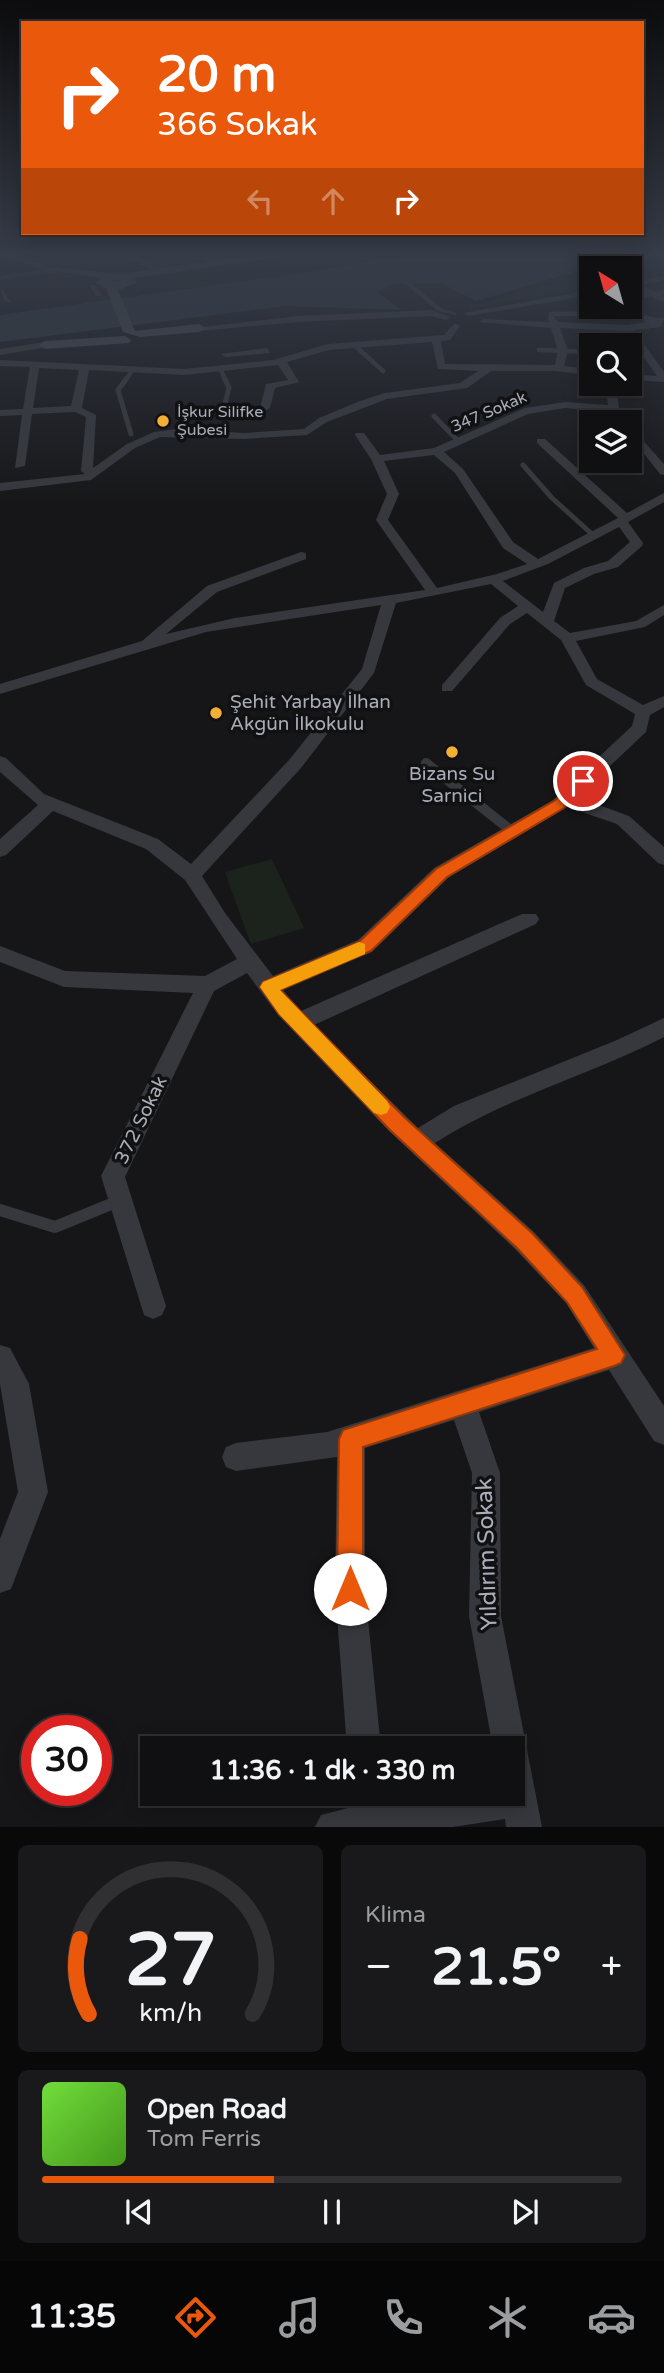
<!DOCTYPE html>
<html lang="tr">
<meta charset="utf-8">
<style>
:root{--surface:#101012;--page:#19191b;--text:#f1f3f6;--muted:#9c9d9f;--line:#303032;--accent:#ea580c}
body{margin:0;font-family:"Varela Round",sans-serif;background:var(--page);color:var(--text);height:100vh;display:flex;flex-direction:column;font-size:26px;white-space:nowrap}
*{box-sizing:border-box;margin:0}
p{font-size:23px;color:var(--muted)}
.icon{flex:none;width:38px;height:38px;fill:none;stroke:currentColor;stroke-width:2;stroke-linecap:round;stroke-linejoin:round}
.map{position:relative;height:1827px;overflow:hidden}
.side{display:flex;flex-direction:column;gap:18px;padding:18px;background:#09090a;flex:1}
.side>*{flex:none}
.top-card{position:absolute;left:21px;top:21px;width:623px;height:214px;border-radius:0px;box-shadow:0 4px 18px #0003,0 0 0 2px var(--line);background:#ea580c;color:#fff;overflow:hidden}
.needle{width:46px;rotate:323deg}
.buttons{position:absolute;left:579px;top:256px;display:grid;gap:14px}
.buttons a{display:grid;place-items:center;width:63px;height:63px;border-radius:0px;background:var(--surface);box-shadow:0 4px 18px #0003,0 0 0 2px var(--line);font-size:35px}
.speed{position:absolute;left:21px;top:1715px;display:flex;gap:14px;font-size:35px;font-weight:700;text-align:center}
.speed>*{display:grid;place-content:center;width:91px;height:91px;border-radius:50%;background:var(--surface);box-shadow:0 4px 18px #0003,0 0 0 2px var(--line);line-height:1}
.speed .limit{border:10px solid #d22;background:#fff;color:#111}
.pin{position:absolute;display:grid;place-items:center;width:60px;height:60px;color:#fff;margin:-30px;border:4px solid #fff;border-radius:50%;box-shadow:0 2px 7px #0007}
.me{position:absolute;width:77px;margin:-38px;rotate:0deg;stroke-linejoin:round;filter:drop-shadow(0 0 5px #0008)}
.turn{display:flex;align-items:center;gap:24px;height:147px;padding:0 21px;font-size:32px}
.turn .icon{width:91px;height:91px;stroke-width:2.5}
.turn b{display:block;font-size:49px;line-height:60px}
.lanes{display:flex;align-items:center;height:66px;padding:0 21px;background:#0003;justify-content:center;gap:35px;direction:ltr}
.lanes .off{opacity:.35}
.big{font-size:52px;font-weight:700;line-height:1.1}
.side .card{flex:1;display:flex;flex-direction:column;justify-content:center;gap:10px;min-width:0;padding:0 24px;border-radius:10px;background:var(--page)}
.side .dial{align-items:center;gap:0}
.dial svg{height:182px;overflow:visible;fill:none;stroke:var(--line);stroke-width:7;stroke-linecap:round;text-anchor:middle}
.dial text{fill:var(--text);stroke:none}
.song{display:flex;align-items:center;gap:21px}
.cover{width:84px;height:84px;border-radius:10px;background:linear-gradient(135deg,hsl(100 70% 55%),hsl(100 70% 35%))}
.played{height:7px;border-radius:4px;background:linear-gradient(90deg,var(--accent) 40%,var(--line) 40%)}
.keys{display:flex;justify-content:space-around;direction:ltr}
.heat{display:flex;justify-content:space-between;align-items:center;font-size:38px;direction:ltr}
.side .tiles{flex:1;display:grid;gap:18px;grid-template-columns:1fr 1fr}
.card:last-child{grid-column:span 2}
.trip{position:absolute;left:140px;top:1736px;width:385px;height:70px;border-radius:0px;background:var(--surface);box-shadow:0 4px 18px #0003,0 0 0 2px var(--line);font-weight:700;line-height:70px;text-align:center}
.menu{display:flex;height:112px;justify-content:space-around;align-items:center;background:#060607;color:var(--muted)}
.menu .icon{width:49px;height:49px}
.menu .active{color:var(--accent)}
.menu b{font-size:32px;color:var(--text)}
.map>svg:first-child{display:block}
.green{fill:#1c231d}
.water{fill:#2c353c}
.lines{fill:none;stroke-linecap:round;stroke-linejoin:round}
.service-far3{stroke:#37383d;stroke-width:4.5}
.service-far2{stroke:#37383d;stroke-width:5}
.service-far1{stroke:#37383d;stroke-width:10}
.service{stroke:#37383d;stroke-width:12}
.pedestrian{fill:#37383d;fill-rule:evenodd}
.minor{fill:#37383d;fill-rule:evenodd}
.tertiary{fill:#37383d;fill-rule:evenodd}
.secondary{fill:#45474d;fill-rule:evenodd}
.route{fill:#ea580c;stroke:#983908;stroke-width:2}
.slow{fill:#f59e0b}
.poi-dot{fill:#f2b134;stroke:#111113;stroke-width:2.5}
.labels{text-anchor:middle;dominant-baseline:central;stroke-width:7;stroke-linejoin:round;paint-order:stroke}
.far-poi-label{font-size:16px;fill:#a8adb8;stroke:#111113;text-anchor:start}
.far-street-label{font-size:16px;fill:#a8adb8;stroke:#111113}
.poi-label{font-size:19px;fill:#a8adb8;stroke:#111113;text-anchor:start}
.street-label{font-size:19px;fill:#a8adb8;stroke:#111113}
.near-street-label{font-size:23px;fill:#a8adb8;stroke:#111113}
</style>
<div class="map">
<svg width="664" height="1827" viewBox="0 0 664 1827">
<rect width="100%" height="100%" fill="#161618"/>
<path class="green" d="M657 252H664V274L630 281V268H604Z
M591 271V288L471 308 469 306 525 293Z
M272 859 304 928 251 944 225 872Z"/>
<path class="water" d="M424 252H643L476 301 441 283 394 284 377 292 402 310 286 306 0 342V315L316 271Z"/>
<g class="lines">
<path class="service-far3" d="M630 299 664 292
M551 314 636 313
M354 345 383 371
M539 350 592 352
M220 368 226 381
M125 381 134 368"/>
<path class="service-far2" d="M126 379 118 390 131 434
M223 412 229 388 225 379
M434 416 459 442
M523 465 552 498 593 535"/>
<path class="service-far1" d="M426 763 513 832"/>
<path class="service" d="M0 1210 55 1227 121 1200"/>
<path class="pedestrian" d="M367 252H374L442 309 456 313V315L438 311Z"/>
<path class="minor" d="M120 252H130L166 272 159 274Z
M189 252H200L221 263 214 265Z
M53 268 56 272 0 280V276Z
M664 276V280L642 285 664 296V302L630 288V282Z
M0 285 11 303 4 301Z
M89 285H95L102 296H96Z
M592 290V295L468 316 464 313Z
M619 306C636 306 648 321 664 318L661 327 634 330 664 372V382L630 380V374L657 376 625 331 560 328 568 351 564 366 592 369V375L554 371H491L467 388 387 399 327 422 307 435 244 439 160 437 135 448 91 480 0 491V483L85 474 81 471 86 417 75 412 32 414 25 466 15 468 22 415 0 416V410L23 409 30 367 0 366V360L185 369 273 360 328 344 444 335 455 323 460 326 450 340 441 341 445 364 555 365 558 351 551 328 479 322 483 319 549 322 548 317 552 314 558 322 628 325 646 322ZM432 342 438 369 478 371 460 383 385 393 360 401 319 418 304 429 244 433 177 429 154 432 127 444 93 468 96 415 82 408 89 370 185 375 278 365 288 380 266 384 260 408 265 411 270 408 275 388 299 382 287 362 329 350ZM39 368 79 370 71 406 33 408Z
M431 310 450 317 446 320 431 316 299 322 199 331 194 328 299 316Z
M45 342 48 347 0 355V349Z
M267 348 270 353 226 357 221 354Z
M606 383H616L619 409 625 420H617L611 412 565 408 528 414 444 452 463 469 513 542 538 559 618 518 537 443V439H545L627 513 664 493V502L628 522 643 543 642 546 618 567 594 574 565 588 554 621 570 633 636 621 664 605V615L645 627 576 641 597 679 643 705 664 696V707L650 715 646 732 577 797 629 816 664 847V865L658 863 617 824 567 807 448 878 372 952 283 990 301 1011 522 914H536L539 919 536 924 314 1025 418 1128 454 1106 617 1040 664 1018V1037C589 1076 506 1097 435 1143L533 1231 584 1285 664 1406V1445L654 1441 609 1370 479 1412 500 1473 501 1616 542 1827H506L505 1819 453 1827H315L321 1815 352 1807 351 1794H385L386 1802 442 1794H513V1748H493L469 1616 472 1473 454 1420 365 1448V1589L381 1748H347L335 1589 337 1457 236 1471 226 1467 222 1457 226 1447 236 1443 327 1432 594 1348 566 1303 515 1249 389 1131 278 1015 247 973 214 991 125 1177 166 1306 162 1315 153 1319 144 1315 101 1176 193 993 64 987 0 962V946L65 971 205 976 237 959 185 880 146 849 53 811 6 855 0 857V839L38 805 0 772V756L6 758 44 794 158 839 191 864 289 760 362 669 381 605 206 632 0 694V684L142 641 207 586 301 552 306 553V559L217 592 166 634 235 618 425 590 376 520 387 494 371 459 355 435 356 433H364L380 455 434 448 525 408 565 402 608 405ZM434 455 455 473 503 548 527 564 497 574 437 588 388 520 399 494 384 461ZM619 527 630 542 608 561 584 568 554 583 543 612 503 581 548 564ZM491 584 518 606 500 618 442 685V691H452L510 624 527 613 561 640 586 685 635 714 632 726 553 800 434 868 358 940 273 976 225 913 202 876 301 768 374 673 396 603Z
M630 426 664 464V475L660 474 630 436Z
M0 1345 10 1348 29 1384 48 1492 11 1589 0 1593V1539L18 1492 0 1384Z"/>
<path class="tertiary" d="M0 252H7L58 270 53 273 0 256Z"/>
<path class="secondary" d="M276 252H314L135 278 136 283 118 290 135 331 199 324 205 328 199 332 140 337 123 332 106 288 95 283 101 278 47 270 53 267 121 274ZM114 280 122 281 111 282Z
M125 336 131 340 129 343 45 349 39 345 45 341Z"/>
</g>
<linearGradient id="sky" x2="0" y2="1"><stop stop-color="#0c0c0d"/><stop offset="0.5" stop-color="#363c48"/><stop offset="1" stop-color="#363c48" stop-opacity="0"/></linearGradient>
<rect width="664" height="508" fill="url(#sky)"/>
<path class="route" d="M583 776 588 778V785L564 808 447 877 371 951 280 990 404 1117 532 1233 582 1287 625 1355 621 1363 614 1366 363 1447V1589L359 1598 350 1602 341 1598 337 1589 339 1439 343 1430 597 1349 567 1302 517 1248 390 1130 279 1014 260 987 263 982 359 942 436 869 554 801Z"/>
<path class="slow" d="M359 942 365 944V954L280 990 387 1101 390 1107 387 1113 381 1115 374 1113 279 1014 260 987 263 982Z"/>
<g class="poi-dot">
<circle cx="163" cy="421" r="7"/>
<circle cx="216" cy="713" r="7"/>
<circle cx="452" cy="752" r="7"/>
</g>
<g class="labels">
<g class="far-poi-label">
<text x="177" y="412">İşkur Silifke<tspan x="177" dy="18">Şubesi</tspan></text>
</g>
<g class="far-street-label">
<text transform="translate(489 412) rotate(-23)">347 Sokak</text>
</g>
<g class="poi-label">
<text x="230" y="702">Şehit Yarbay İlhan<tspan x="230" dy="22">Akgün İlkokulu</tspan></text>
<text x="452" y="774" text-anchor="middle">Bizans Su<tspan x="452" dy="22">Sarnici</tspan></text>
</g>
<g class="street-label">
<text transform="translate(141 1120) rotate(-64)">372 Sokak</text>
</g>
<g class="near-street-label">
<text transform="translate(487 1554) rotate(-92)">Yıldırım Sokak</text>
</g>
</g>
</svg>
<div class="buttons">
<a><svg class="needle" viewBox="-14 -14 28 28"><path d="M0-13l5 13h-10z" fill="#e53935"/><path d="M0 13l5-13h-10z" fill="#9c9d9f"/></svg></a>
<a><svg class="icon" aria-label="search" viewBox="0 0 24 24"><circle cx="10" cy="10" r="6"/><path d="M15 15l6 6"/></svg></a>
<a><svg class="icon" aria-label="layers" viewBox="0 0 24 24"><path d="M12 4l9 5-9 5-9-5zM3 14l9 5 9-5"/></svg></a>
</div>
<div class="speed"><div class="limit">30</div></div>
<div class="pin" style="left:583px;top:781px;background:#d93025"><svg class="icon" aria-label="arrive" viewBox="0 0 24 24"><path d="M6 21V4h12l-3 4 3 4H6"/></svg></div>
<svg class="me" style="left:350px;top:1589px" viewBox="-20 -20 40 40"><circle r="19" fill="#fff"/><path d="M0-13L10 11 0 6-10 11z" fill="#ea580c"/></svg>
<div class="trip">11:36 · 1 dk · 330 m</div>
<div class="top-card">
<div class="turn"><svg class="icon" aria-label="right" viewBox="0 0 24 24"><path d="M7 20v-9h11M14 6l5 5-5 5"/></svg><div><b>20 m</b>366 Sokak</div></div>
<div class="lanes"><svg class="icon off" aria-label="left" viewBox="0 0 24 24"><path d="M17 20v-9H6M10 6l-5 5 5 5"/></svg><svg class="icon off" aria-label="ahead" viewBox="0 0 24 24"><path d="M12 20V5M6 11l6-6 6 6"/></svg><svg class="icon" aria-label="right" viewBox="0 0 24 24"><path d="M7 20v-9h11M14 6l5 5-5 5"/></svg></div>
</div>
</div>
<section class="side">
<div class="tiles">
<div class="card dial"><svg viewBox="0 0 100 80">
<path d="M14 69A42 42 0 1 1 86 69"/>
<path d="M14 69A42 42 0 0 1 10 36" stroke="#ea580c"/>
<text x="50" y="56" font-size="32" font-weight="700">27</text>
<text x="50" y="72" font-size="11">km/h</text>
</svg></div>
<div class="card"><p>Klima</p>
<div class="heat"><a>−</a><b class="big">21.5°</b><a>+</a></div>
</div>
<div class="card">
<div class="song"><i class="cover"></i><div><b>Open Road</b><p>Tom Ferris</p></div></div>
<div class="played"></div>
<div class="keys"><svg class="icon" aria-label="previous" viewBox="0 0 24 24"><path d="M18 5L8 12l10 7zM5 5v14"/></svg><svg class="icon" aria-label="pause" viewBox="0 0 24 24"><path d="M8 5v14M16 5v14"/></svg><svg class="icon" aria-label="next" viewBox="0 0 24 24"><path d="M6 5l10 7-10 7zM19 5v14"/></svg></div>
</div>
</div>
</section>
<nav class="menu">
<b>11:35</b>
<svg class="icon active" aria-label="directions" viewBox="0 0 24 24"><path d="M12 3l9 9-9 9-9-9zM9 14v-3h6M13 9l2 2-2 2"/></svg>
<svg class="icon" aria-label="music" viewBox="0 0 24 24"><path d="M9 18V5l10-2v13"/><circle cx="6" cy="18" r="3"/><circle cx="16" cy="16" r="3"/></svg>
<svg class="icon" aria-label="phone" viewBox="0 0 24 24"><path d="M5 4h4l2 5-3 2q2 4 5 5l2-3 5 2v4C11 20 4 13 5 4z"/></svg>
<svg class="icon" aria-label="climate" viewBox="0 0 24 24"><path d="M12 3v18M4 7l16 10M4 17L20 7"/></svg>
<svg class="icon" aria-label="car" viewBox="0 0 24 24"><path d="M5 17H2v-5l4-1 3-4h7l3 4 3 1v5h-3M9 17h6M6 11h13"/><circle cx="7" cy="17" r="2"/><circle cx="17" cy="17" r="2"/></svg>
</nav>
